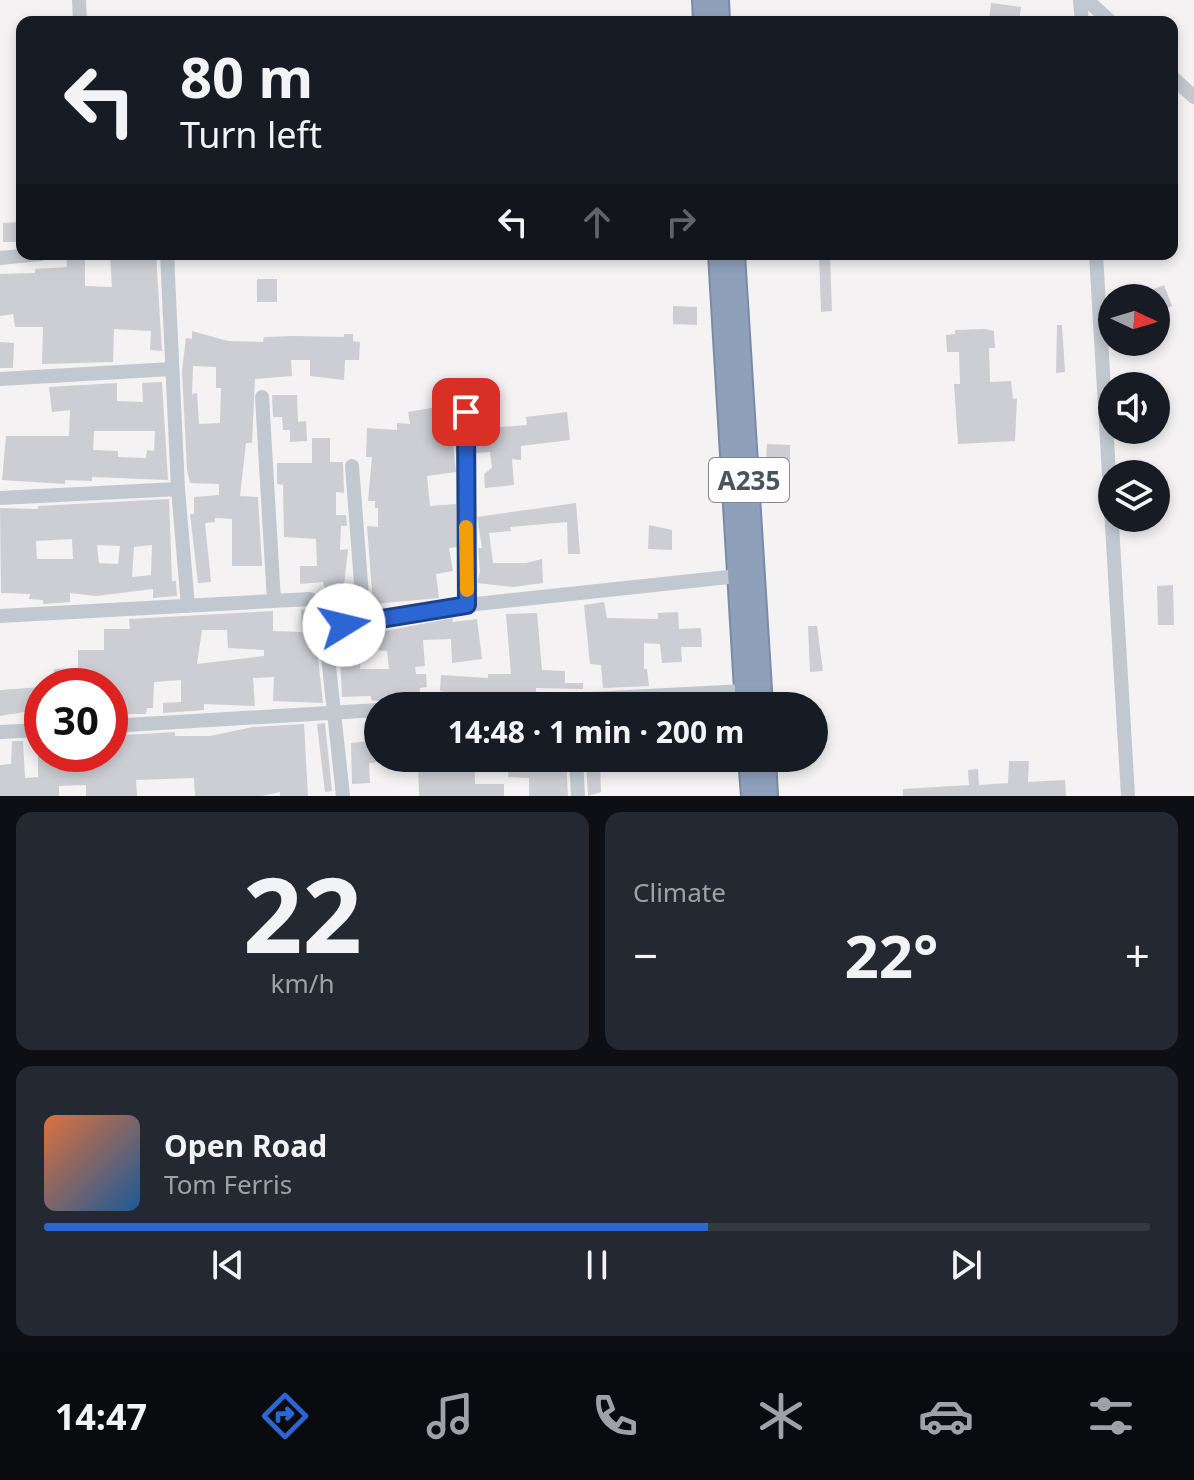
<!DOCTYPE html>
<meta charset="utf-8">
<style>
:root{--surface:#171b24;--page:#242831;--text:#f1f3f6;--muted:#9ea1a6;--line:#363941;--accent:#2c65d4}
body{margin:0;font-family:"Noto Sans",sans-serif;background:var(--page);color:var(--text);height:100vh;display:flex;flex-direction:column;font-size:30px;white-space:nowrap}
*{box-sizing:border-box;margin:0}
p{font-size:26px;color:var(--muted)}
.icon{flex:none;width:44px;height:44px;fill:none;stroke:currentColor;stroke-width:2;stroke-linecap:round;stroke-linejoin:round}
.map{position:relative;height:796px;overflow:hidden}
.sheet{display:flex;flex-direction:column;gap:16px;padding:16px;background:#0d0f14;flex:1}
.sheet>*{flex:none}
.banner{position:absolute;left:16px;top:16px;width:1162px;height:244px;border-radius:16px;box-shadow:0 4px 12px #0003;background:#171b24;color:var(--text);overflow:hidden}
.needle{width:52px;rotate:94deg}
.buttons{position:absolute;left:1098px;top:284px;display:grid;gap:16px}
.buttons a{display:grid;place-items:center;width:72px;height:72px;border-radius:50%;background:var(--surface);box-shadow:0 4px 12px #0003;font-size:40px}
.speed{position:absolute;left:24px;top:668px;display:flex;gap:16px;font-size:40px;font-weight:700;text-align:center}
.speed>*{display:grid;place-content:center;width:104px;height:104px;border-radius:50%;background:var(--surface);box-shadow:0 4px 12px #0003;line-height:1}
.speed .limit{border:12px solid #d22;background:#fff;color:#111}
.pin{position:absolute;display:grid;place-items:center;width:68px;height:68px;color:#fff;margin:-34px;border-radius:16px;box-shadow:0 4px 12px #0006}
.me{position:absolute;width:88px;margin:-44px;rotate:81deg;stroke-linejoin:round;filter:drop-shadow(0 0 6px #0008)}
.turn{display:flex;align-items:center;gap:28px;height:168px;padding:0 32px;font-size:36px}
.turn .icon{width:104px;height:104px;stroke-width:2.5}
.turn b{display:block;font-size:56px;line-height:68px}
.lanes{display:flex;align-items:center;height:76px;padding:0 32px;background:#0003;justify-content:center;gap:40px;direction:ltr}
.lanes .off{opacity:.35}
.big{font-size:60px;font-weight:700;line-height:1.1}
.sheet .tile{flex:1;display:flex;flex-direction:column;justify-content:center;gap:12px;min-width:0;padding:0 28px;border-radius:16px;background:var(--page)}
.sheet .dial{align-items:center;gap:0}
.dial b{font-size:104px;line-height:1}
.song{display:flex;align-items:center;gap:24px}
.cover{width:96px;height:96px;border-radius:12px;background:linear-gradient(135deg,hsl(20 70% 55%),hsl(210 70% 35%))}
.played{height:8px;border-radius:4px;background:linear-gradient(90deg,var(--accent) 60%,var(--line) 60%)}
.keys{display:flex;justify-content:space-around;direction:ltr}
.heat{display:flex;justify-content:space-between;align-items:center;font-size:44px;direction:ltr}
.sheet .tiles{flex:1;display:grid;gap:16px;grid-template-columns:1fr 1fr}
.tile:last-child{grid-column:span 2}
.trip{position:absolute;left:364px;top:692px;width:464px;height:80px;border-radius:40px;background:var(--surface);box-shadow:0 4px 12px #0003;font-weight:700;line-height:80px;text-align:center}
.tab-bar{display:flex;height:128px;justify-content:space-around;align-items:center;background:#090b0e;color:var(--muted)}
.tab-bar .icon{width:56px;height:56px}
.tab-bar .on{color:var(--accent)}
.tab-bar b{font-size:36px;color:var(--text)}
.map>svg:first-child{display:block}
.building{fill:#ccced4;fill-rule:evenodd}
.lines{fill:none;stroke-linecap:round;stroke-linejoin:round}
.highway-casing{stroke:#7a8ba7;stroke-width:24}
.minor{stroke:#c1c8cf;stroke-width:14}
.highway{stroke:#8fa0bb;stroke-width:20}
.route-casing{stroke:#1d428a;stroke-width:20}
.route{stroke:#2c65d4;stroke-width:14}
.slow{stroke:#f59e0b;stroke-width:14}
.labels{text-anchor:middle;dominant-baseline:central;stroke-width:7;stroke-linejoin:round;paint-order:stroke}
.shield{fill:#fff;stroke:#81878e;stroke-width:2}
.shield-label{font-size:26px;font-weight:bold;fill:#4b535e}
</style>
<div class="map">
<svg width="1194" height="796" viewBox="0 0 1194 796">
<rect width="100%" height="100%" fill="#f4f2f2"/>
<path class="building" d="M991 3 1021 7 1019 22H989Z
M22 222V242H3V223Z
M85 254V286L112 287 110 256 156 254 162 351 150 350 151 331 114 329 113 362 42 364 43 327H15L13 314 0 316V274L35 273V269L67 267 66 255Z
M819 254 830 258 832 311 821 312Z
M257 279H277V302H257Z
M1164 285 1172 306 1156 312V298H1132Z
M673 306 697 307V325L673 324Z
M1057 325H1062L1065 372 1056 373Z
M985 329 994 331 995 348H989L990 382 1011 381 1013 399 1017 398 1015 441 958 444 954 384H960L959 352H947L946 335 955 334V330Z
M192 331 228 341 263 342 264 337 293 336 344 337V334H353V341L360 342 359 360H345L344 380 310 376V360H291L292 376 255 379 252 443H246L240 496 258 497 262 566H232V519L215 518V522L205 523 211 582 198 583 190 514H194V497L219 495V484L190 483 187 470 182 371 186 338 192 339ZM193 366 216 367V388H221L220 423 199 424 197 393 192 394Z
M0 342 14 343 13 368H0Z
M162 382 168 480 92 477V481L65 480V484L2 480 6 436H69L70 410 52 412 49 387 117 383V401L143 402 142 383ZM94 431H155L154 451 147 450 146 458 118 457V451L93 450Z
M272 395H297L298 422 306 421 307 441 290 442V430H283L282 417H273Z
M473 404H500V427L527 425 526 417 567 412 570 440 521 446V460L512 459 514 485 485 488 484 474 492 468 490 452 476 453 477 414Z
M437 407 449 408 456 472 427 476 430 506 456 504 457 547 449 548 453 571 436 574 439 598 373 604 367 526 378 527V508H375V501H368L372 457H366L367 428 397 430V423L410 424 408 412Z
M312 438H330V462H343L344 493 336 492V515H346L347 526H341L340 550 348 549 344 585 350 584 353 604 330 610 323 582 300 584V566H317L316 539 284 537 283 485 277 484V463H312Z
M767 444 790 445V461L766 460Z
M169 499 172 581H176L177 596 153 598V589L96 596 70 593V602L43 604V600L29 599 30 594 1 593 0 508 38 509V506ZM72 539 73 559H37L36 541ZM97 545 120 546 118 564 99 563ZM152 545 151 575 132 577 134 547Z
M576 503 580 554H568L567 522 510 527 511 531 489 533 493 563H526L542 559 543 583 513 587 477 583 480 571 478 548H482L477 517Z
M649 525 672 530V550L648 549Z
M1173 585 1174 625H1158L1157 586Z
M604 602 607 618 658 619V613L678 612 679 629 701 628 702 647H681L682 662 662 663 660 644 644 643V669H647L649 686 603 688 601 665 590 664 584 605Z
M306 609 315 631 323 703 273 701 274 677 253 678 255 706 204 704V710L163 713V703L181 702V680L154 682 153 708H147L146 714H112V686H54V669L78 668V650H104V629H130L129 619 273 611V631L302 632 301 610ZM202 630H227L228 648 264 650V656L197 664Z
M537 613 542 670 565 671V683H583V689L536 688V692L462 696 440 691 441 675 488 678V674H511L506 614Z
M453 618 452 622 477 619 482 659 452 663 451 639 423 640 425 666 415 667 416 674H426L427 687 420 688 419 699 384 697V702L371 700V696L342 697 339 637 363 633 368 650H361L360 669H389L387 651 376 650 374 633Z
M808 626H817L823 671 810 672Z
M42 687V709L0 716V690Z
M378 720V762L369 763 370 783 352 784 351 743 369 741V721Z
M325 723 332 791 325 792 317 724Z
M304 724 308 796H280V792L262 796H195L194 778 136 780 137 796H86V785L59 786V796H0V765L11 764 12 741H23L25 778 38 777V754H110V736L175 732V736H210L253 727Z
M418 758H474L475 784H504V796H419Z
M523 758H566L568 796H529V778L508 777 509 764H523Z
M600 760 601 792 588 796 586 761Z
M1009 761H1029L1028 782 1065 780 1066 796H903V789L969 785 968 770 978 769 979 785 1008 783Z"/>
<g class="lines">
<defs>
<path id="highway" d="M703 0 704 22
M718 0 719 22
M719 254 746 706
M734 254 762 706
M749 758 752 796
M765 758 767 796"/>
</defs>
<use href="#highway" class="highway-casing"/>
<path class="minor" d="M79 0 80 22
M1080 0 1082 22
M1087 0 1111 22
M1172 77 1194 97
M167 254 178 489 188 606
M1096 254 1128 796
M0 258 41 254
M0 379 171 369
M262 397 274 601
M466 412 467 605
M352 466 364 622
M0 498 178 489
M0 616 310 599 317 606 325 629 343 796
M325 629 467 605 738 576
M454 706 745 691
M110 726 378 710
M0 732 42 730
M576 758 578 796"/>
<use href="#highway" class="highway"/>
</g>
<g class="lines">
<defs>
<path id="route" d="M344 625 467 605 466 412"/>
</defs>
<use href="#route" class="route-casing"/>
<use href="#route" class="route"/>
<path class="slow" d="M466 527 467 590"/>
</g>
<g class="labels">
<rect class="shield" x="709" y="458" width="80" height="44" rx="6"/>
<g class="shield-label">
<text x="749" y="480">A235</text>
</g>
</g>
</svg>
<div class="buttons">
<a><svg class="needle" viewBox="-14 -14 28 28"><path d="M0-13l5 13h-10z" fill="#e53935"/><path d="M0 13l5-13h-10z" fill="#9ea1a6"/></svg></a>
<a><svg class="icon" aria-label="sound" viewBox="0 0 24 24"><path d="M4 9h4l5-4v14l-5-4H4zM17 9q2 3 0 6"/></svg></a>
<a><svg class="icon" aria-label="layers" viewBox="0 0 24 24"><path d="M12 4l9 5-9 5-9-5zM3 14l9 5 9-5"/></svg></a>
</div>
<div class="speed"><div class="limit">30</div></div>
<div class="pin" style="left:466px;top:412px;background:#d93025"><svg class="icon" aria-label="arrive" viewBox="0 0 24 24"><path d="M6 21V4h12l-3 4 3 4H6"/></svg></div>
<svg class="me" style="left:344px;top:625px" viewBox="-20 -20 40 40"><circle r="19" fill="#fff"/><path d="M0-13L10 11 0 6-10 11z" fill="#2c65d4"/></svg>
<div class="trip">14:48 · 1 min · 200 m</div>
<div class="banner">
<div class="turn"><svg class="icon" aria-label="left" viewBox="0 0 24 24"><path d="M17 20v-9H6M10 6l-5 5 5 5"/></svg><div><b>80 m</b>Turn left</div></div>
<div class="lanes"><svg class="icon" aria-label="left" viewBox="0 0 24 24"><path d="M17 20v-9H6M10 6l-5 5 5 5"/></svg><svg class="icon off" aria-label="ahead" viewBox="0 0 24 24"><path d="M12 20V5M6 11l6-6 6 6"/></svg><svg class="icon off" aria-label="right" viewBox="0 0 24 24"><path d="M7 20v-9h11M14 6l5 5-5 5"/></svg></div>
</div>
</div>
<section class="sheet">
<div class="tiles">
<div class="tile dial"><b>22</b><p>km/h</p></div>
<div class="tile"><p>Climate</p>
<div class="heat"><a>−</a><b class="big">22°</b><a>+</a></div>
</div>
<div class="tile">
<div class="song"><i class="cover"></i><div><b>Open Road</b><p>Tom Ferris</p></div></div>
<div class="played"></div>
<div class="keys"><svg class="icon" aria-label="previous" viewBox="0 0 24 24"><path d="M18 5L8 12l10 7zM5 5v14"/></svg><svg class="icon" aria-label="pause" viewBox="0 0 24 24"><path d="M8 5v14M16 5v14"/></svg><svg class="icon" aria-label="next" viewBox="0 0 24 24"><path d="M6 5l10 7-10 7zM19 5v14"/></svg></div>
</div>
</div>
</section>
<nav class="tab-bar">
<b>14:47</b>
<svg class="icon on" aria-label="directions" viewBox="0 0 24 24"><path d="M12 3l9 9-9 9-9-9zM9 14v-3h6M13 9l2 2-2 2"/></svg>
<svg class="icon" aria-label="music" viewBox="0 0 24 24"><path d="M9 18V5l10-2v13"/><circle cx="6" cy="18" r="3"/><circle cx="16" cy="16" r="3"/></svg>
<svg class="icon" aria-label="phone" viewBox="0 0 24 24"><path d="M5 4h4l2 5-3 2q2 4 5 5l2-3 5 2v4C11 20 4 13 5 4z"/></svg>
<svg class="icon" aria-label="climate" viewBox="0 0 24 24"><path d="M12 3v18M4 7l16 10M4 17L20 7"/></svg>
<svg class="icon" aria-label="car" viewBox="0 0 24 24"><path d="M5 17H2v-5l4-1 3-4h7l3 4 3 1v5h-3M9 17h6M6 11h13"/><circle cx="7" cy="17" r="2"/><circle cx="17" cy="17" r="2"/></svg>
<svg class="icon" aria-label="filters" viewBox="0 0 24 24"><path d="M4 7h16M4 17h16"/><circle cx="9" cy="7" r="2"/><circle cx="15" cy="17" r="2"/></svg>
</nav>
